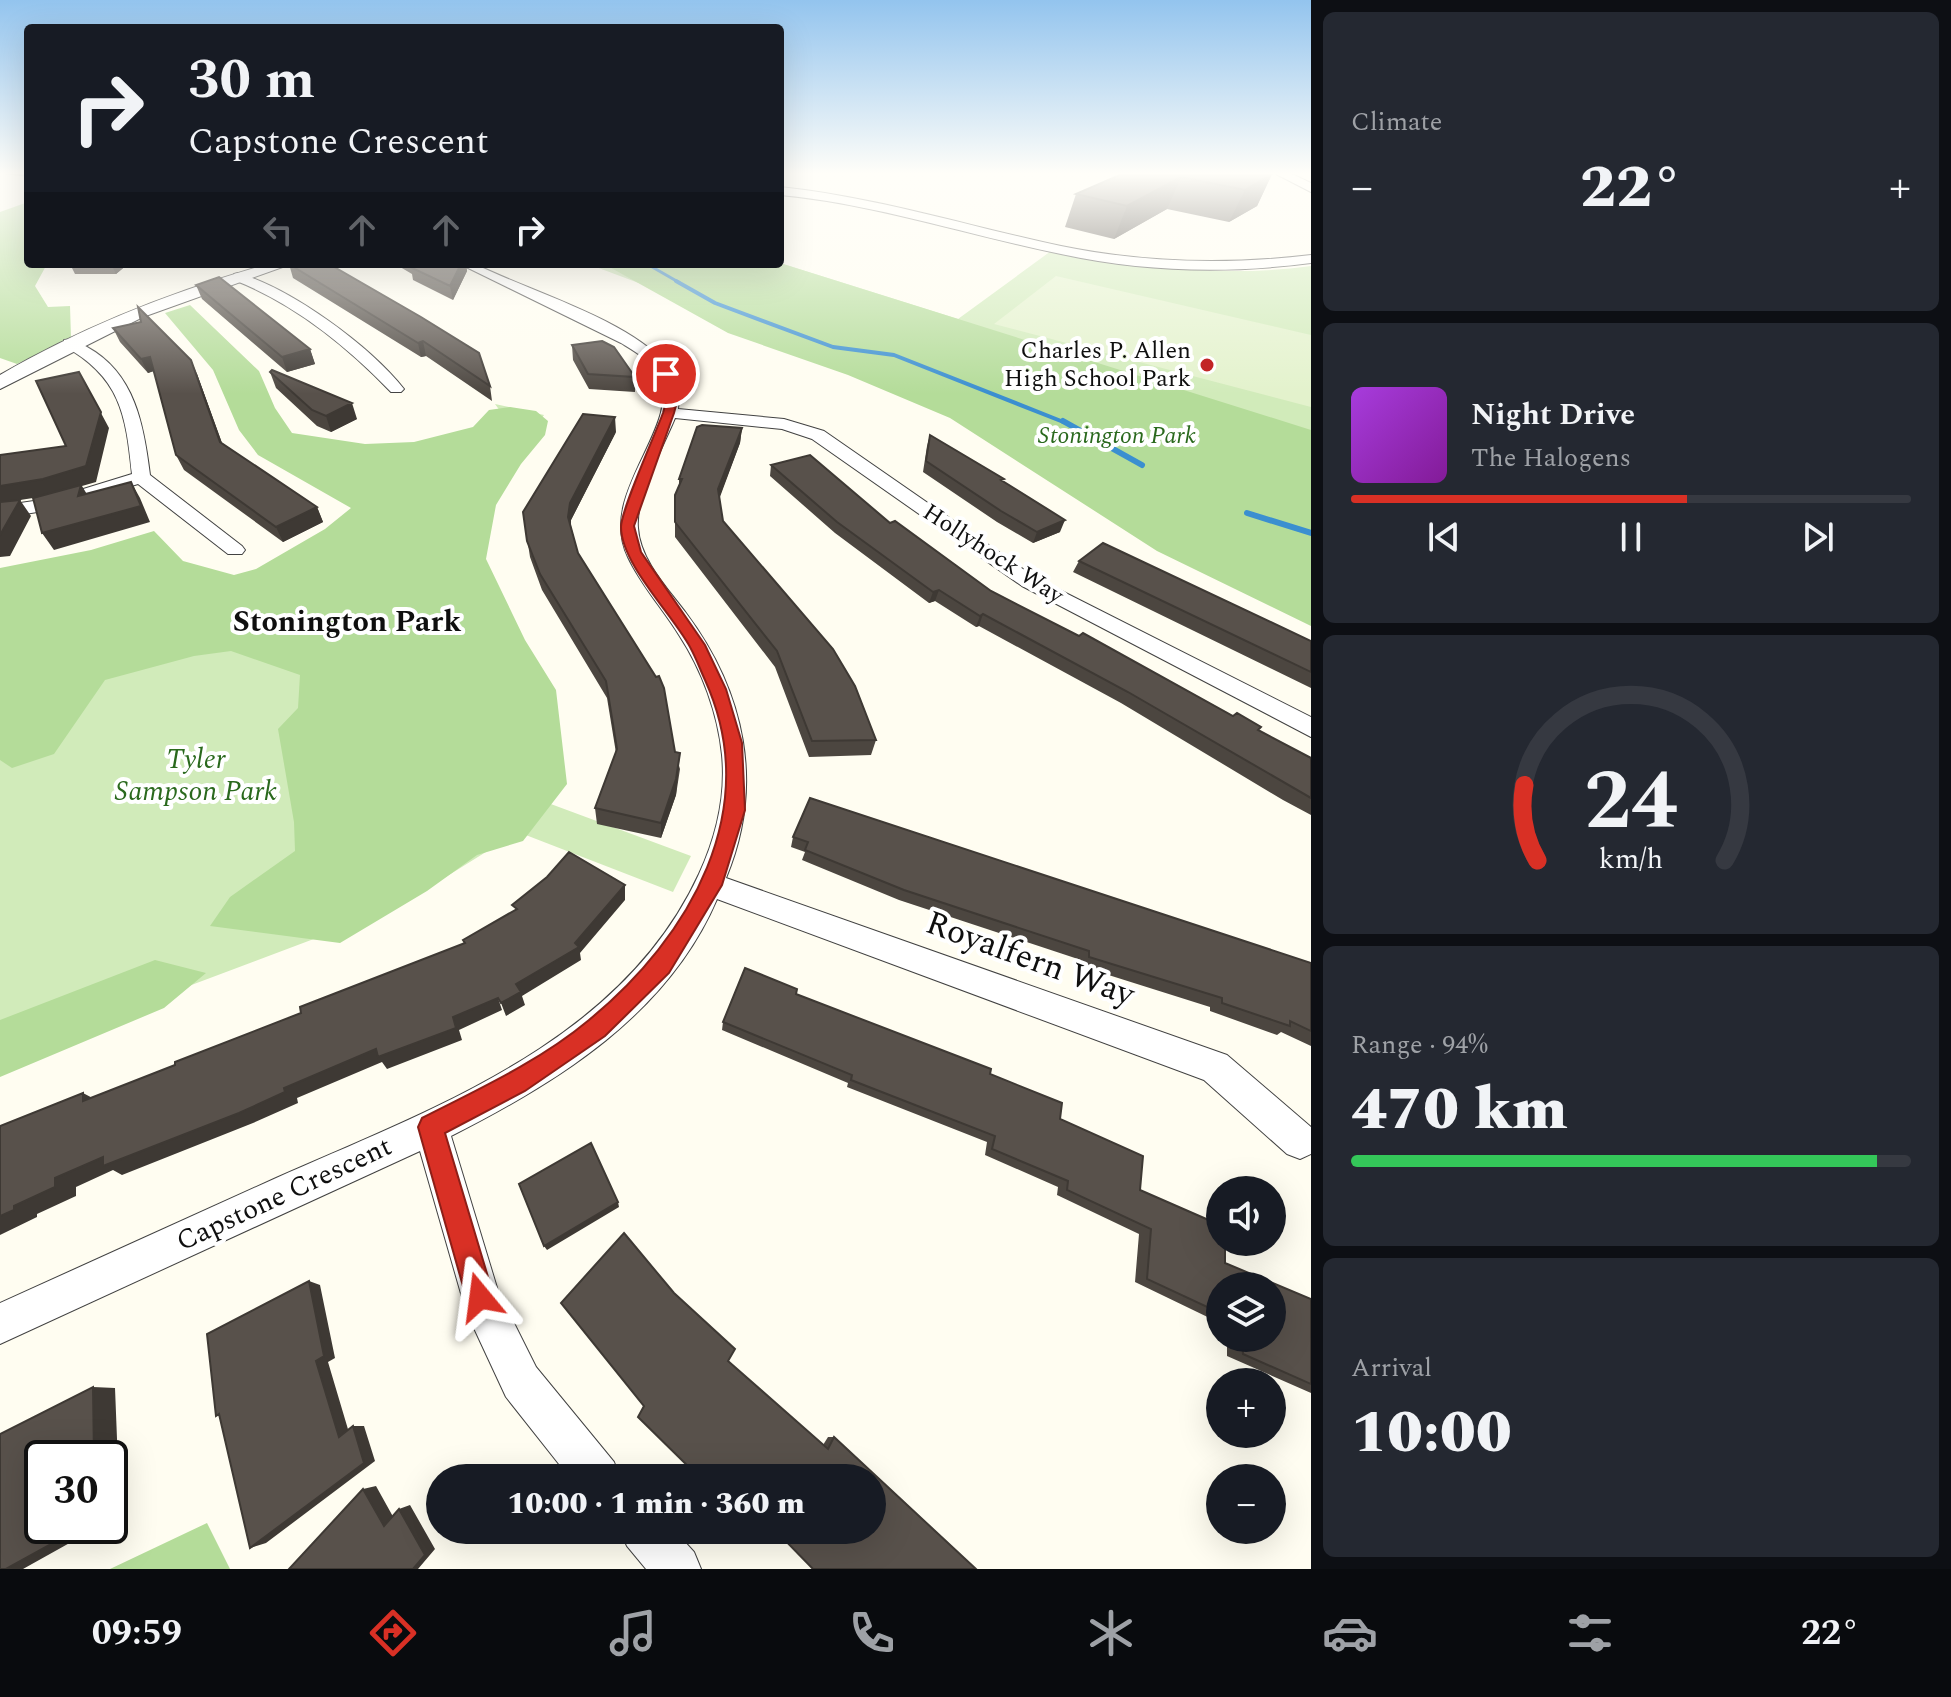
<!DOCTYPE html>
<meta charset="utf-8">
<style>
:root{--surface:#171b24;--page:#242831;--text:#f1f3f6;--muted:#9ea1a6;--line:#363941;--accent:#d93025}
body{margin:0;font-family:Spectral,serif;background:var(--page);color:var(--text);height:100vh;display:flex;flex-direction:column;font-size:30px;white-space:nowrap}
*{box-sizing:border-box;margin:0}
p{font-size:26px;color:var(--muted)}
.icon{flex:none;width:44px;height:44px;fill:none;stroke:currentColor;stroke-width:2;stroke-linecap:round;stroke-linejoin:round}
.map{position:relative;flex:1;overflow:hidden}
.drawer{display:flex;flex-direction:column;gap:12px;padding:12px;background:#0d0f14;width:640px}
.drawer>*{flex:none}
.banner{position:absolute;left:24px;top:24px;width:760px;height:244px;border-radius:8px;box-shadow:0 8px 32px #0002;background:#171b24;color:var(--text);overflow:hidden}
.tools{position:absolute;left:1206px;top:1176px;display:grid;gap:16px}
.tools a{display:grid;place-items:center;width:80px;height:80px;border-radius:50%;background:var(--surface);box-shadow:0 8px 32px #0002;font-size:40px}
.speed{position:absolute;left:24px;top:1440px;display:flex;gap:16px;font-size:40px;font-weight:700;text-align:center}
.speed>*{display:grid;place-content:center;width:104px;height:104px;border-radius:50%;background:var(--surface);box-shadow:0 8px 32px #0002;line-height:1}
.speed .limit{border:4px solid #111;border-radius:12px;background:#fff;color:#111}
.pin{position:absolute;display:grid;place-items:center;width:68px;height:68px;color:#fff;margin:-34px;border:4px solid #fff;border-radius:50%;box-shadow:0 2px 8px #0007}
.me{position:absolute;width:88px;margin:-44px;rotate:344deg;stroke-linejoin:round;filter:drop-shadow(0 0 6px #0008)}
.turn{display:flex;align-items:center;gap:28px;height:168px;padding:0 32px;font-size:36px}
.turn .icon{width:104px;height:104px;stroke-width:2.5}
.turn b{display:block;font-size:56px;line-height:68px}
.lanes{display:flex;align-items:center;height:76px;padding:0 32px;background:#0003;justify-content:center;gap:40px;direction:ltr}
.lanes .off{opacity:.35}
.big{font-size:60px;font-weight:800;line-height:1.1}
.drawer .card{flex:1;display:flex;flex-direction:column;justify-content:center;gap:12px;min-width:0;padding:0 28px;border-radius:12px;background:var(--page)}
.drawer .dial{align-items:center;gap:0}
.dial svg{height:208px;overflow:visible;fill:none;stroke:var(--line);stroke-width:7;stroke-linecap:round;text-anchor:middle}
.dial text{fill:var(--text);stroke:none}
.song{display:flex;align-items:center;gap:24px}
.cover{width:96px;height:96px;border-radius:12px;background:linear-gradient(135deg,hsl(280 70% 55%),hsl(290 70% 35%))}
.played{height:8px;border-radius:4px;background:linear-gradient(90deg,var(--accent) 60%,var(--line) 60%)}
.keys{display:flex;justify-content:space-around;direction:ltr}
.heat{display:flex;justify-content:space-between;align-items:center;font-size:44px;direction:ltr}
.charge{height:12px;border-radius:6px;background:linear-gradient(90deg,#34c759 94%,var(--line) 0)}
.trip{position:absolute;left:426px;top:1464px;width:460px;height:80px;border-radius:40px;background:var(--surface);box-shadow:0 8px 32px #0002;font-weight:800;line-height:80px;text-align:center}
.dock{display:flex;height:128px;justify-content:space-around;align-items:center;background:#090b0e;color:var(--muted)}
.dock .icon{width:56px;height:56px}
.dock .selected{color:var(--accent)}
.dock b{font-size:36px;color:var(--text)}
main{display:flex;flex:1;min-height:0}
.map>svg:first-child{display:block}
.green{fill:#d1ebba}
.forest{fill:#b4dc99}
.pitch{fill:#e3f2cc}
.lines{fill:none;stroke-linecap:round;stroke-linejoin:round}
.stream-far2{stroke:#3b8fd0;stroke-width:3}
.stream-far1{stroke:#3b8fd0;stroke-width:4}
.stream{stroke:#3b8fd0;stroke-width:6}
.minor-casing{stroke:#424242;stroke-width:2}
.tertiary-casing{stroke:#424242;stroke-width:2}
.minor{fill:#fff;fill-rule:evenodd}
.tertiary{fill:#fff;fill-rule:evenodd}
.wall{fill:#4c4640}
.shaded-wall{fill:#3e3934}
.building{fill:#58514b;stroke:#3e3934;stroke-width:2}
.route{fill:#d93025;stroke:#8d1f18;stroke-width:2}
.poi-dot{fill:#c22426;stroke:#fff;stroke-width:3}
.labels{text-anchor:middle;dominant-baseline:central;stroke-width:8;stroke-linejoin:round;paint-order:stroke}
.far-poi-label{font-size:24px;fill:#0f0f0f;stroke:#fff;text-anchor:end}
.far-park-label{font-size:24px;font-style:italic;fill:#2a691d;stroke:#fff}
.far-street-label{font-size:24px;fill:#0f0f0f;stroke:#fff}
.park-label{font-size:28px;font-style:italic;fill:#2a691d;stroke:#fff}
.street-label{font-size:28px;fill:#0f0f0f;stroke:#fff}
.neighbourhood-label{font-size:30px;font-weight:bold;fill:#0f0f0f;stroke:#fff}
.near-street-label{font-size:34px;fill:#0f0f0f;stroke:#fff}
</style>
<main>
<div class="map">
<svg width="1311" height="1569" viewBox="0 0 1311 1569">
<rect width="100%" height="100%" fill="#fffdf1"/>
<path class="green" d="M1051 251C1137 267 1223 278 1311 266V499L908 384 588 264 780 263 958 319Z
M495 404 544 415 462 538 540 800 691 856 673 892 518 832 396 908 0 1057V597L288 589 505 418Z"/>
<path class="forest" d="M28 202V264H47L35 286 48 307 70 306 71 338 17 364 0 358V212Z
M780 263 1311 430V626L1157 551 950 418 848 375 728 333 604 264Z
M190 305 259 371 275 408 292 433 365 444 414 442 473 427 489 410 510 407 536 411 548 421 545 435 521 464 496 505 486 559 525 640 556 690 567 784 523 841 477 855 427 891 340 943 210 926 230 897 295 851 294 822 278 729 298 708 300 675 231 651 194 656 105 680 54 754 12 768 0 760V568L91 550 154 531 183 561 234 575 256 569 325 529 351 508 258 455 239 430 213 370 165 313Z
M155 960 206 973 164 1008 0 1077V1020Z
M207 1523 230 1569H110Z"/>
<path class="pitch" d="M1056 276 1311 335V407L994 324Z"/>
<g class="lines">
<path class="stream-far2" d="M647 264 680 283"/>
<path class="stream-far1" d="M676 281 715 303 833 347 894 355 1066 423"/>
<path class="stream" d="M1063 421 1142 465
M1247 513 1311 533"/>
<defs>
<path id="minor" d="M460 264H475C529 291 626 319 665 363 677 376 680 392 678 409L784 419 824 431 1036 578 1311 717V737L1022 586 812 439 782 429 675 418C663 447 635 498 638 528 640 560 668 589 686 613 745 692 765 785 726 878L1227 1055 1311 1127V1154L1300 1159 1287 1154 1204 1080 717 899C668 1014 558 1082 451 1136L498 1291 536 1367 614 1462 620 1478H570L506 1397 466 1311 420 1151 0 1344V1303C91 1262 183 1220 274 1179 432 1109 622 1042 699 874 716 837 726 796 722 755 718 714 702 670 679 635 663 609 641 585 628 557 596 492 685 425 658 375 651 360 634 351 621 343Z
M238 273C292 289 369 345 404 389L401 392H391C347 346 293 303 234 280V274Z
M64 340C73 339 79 343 87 347 135 373 144 426 150 475L242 546 245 550 242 554H228L138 484 56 509 0 518V506L54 498 132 474C126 414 120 377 64 346Z
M620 1530H674L694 1552 701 1569H646L627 1546Z"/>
<path id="tertiary" d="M1276 174H1292L1311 183V192Z
M780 187C876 197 967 226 1061 246 1144 263 1227 265 1311 255V263C1227 274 1144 272 1061 254 967 235 876 204 780 195Z
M268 264H291L143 317 0 389V375C84 326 174 291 268 264Z"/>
</defs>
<use href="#minor" class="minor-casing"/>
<use href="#tertiary" class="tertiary-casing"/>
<use href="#minor" class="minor"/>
<use href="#tertiary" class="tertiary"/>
</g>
<path class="wall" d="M4 174H28V177Z
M1122 174H1272L1257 206 1229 222 1167 209 1114 239 1065 227 1076 194Z
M70 264H128L116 274H75Z
M289 264H329L490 386 492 401 426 356 421 357 293 278Z
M395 264H466L467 271 453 300 413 280 412 274Z
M196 285 310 349 315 364 287 372 202 299Z
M113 328 197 374 222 443 317 507 323 522 283 542 184 470 176 455 154 371 148 373 120 342Z
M572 345 635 377V392L589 389 573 360Z
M270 372 357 419 331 432 317 426 276 388Z
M742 428 740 443 719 498 723 521 876 740 871 755 809 757 775 667 675 537V495L679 486V479Z
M616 432 571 520V526L578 553 675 752 680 769 676 795 661 838 597 824 595 808 616 753 607 698 542 590 530 557 523 512Z
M930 435 1003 482 1060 532 1033 543 997 522 923 472 927 446Z
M771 465 890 523 991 591 1311 758V815L1283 800 1121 703 979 626 976 627 935 601 929 603 835 533 770 476Z
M1079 561 1311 641V688L1073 572Z
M793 837 1311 963V1046L1281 1032 1277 1035 1210 1011V1007L1080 966 1081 960 899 900 802 860 805 852 791 847Z
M796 994 990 1074 1060 1119 1225 1263 1311 1299V1393L1227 1356V1338H1272L1220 1286V1323L1135 1282 1139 1234 1057 1195 1058 1187 985 1155 987 1142 847 1087 848 1083 722 1030 723 1022Z
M728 1361 823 1445 828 1437H834L976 1569H811L872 1530 644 1406Z"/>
<path class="shaded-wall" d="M1272 174 1257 206 1229 222 1245 190Z
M1181 177 1167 209 1114 239 1127 206Z
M111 264H128L116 274Z
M461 264H466L467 271 453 300 450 286Z
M423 341 426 356 421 357 418 343Z
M310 349 315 364 287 372 282 357Z
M150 357 156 370 148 373 141 359Z
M191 360 197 374 227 457 220 442Z
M79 372 109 428 96 482 82 486 91 501 53 495 20 500 31 516 10 556 0 557V486L86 466Z
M352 403 357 419 331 432 326 416Z
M615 417 616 432 571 520 570 534 568 517 570 503Z
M742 428 740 443 717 505 718 489Z
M131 482 140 498 150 522 54 550 42 533Z
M317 507 323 522 283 542 276 527Z
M1065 520 1060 532 1033 543 1037 532Z
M939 590 935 601 929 603 933 592Z
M983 614 979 626 976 627 980 616Z
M680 753 676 795 661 838V823Z
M625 885V900L580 953 581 960 522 996 525 1005 506 1016 501 1003 516 984 575 943Z
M498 998 502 1010 459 1030 462 1040 387 1069 382 1062 297 1098 298 1103 253 1123 122 1175 113 1170 76 1187V1196L37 1214V1217L0 1235V1216L55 1178 103 1157 284 1088Z
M83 1093 102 1103 83 1101Z
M618 1202 619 1207 547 1250 544 1246Z
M309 1281 320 1285 335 1358 328 1362 350 1436 339 1437 316 1361Z
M93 1387 115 1388 120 1515 110 1521V1458H94Z
M353 1426H364L375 1461 266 1543 250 1548Z
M376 1486 396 1522 384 1526 363 1489Z
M410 1505 435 1549 418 1569H413L399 1509Z
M84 1526H100L23 1569H6Z"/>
<path class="building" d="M1122 174H1272L1245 190 1181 177 1127 206 1076 194Z
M289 264H329L421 317 479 353 490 386 423 341 418 343Z
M414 264H461L450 286 410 267 417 265Z
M219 277 310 349 282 357 196 285Z
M138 307 191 360 220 442 317 507 276 527 176 455 150 357 141 359 113 328 141 322Z
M602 341 614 347 635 377 588 374 572 345Z
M272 370 352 403 326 416 312 410 270 372Z
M79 372 101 412 86 466 43 479 0 486V455L66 446 36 381Z
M583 414 615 417 570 503 568 517 578 553 656 677 659 676 664 688 675 752 680 753 676 779 661 823 595 808 617 749 606 681 540 574 527 541 523 512Z
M702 425 742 428 718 489 723 521 833 649 855 686 876 740 812 741 777 651 675 522V495L682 479H679L697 427Z
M930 435 1004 479 1001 480 1065 520 1037 532 1001 511 926 461Z
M810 455 890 523 895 521 991 591 1079 636 1083 633 1233 716 1237 713 1261 727 1258 730 1311 758V798L1128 692 983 614 980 616 939 590 933 592 837 522 771 465Z
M131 482 141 506 42 533 33 498 81 485 78 496Z
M20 500 0 535V502Z
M1103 543 1311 641V672L1079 561Z
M810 798 1311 963V1031L1290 1021V1026L1222 1003V998L1089 957V951L904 890 805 850 808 842 793 837Z
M569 852 625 885 575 943 579 947 516 984 521 992 501 1003 498 998 453 1017 456 1028 378 1057 376 1049 284 1088 285 1092 239 1113 103 1166V1157L55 1178V1187L14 1206V1210L0 1216V1126L83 1093V1101L175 1065V1062L301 1013 300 1007 465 943 463 940 517 909 512 905 547 877Z
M745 968 797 989 796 994 991 1069 990 1074 1062 1103 1060 1119 1143 1156 1140 1190 1220 1225V1242H1225V1263L1311 1299V1384L1243 1354 1242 1338H1272V1286H1220V1313L1147 1279 1151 1229 1067 1190 1068 1181 992 1149 995 1136 851 1080 852 1075 723 1022Z
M591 1143 618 1202 544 1246 519 1184Z
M624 1233 674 1293 735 1349 728 1361 828 1449 834 1437 976 1569H813L775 1530H872V1478H700L638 1417 644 1406 561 1303Z
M309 1281 324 1356 316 1361 339 1437 353 1426 364 1463 250 1548 219 1414 216 1416 207 1334Z
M93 1387 94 1458H42V1526H84L6 1569H0V1434Z
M363 1489 384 1526 399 1509 425 1555 413 1569H289Z"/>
<linearGradient id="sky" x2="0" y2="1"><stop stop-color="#93c4ee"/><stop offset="0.44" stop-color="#fffef9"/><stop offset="1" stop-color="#fffef9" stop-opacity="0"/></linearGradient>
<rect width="1311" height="394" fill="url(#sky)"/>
<path class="route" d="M666 371 671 374 678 398 674 413 634 526 641 552 705 645 726 689 742 743 745 810 722 885 669 973 605 1036 525 1091 445 1133 494 1297 490 1307 480 1311 471 1307 466 1297 418 1127 422 1118C479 1089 540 1061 589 1020 690 937 764 810 705 680 700 669 696 658 690 647 673 615 621 564 621 527 621 510 655 435 663 413L667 398 660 374Z"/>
<circle class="poi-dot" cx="1207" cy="365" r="8"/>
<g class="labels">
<g class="far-poi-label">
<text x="1191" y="351">Charles P. Allen<tspan x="1191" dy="28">High School Park</tspan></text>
</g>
<g class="far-park-label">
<text x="1117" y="436">Stonington Park</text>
</g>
<g class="far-street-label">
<text transform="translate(993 554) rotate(33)">Hollyhock Way</text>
</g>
<g class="park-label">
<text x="196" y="759">Tyler<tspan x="196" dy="32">Sampson Park</tspan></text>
</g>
<g class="street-label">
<text transform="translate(284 1194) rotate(-25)">Capstone Crescent</text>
</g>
<g class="neighbourhood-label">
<text x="347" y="622">Stonington Park</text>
</g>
<g class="near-street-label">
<text transform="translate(1030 959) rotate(20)">Royalfern Way</text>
</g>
</g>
</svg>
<div class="tools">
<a><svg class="icon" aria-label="sound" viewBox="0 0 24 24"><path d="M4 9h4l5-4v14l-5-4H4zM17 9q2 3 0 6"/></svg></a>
<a><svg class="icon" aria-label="layers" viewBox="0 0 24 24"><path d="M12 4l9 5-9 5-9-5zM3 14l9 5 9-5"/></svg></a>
<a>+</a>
<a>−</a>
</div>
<div class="speed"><div class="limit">30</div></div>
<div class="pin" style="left:666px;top:374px;background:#d93025"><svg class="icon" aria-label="arrive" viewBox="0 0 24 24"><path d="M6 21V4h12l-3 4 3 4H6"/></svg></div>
<svg class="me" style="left:480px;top:1297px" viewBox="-20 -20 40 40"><path d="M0-17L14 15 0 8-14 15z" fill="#d93025" stroke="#fff" stroke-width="4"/></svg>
<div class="trip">10:00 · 1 min · 360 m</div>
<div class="banner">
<div class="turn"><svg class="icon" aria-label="right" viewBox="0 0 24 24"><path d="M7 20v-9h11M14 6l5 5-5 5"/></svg><div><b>30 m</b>Capstone Crescent</div></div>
<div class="lanes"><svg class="icon off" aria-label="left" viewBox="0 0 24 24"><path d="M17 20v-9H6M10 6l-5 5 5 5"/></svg><svg class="icon off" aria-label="ahead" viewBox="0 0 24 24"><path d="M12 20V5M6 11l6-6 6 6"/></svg><svg class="icon off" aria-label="ahead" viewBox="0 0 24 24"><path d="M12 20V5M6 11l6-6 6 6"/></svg><svg class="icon" aria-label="right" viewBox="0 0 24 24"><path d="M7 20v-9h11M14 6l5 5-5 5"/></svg></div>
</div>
</div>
<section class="drawer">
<div class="card"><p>Climate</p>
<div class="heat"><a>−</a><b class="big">22°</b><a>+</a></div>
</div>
<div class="card">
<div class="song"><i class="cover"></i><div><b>Night Drive</b><p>The Halogens</p></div></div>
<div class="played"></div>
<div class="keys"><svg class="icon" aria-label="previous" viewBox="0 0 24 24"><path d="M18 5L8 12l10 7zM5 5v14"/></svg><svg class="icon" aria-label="pause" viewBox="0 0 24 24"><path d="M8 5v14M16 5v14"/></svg><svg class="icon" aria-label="next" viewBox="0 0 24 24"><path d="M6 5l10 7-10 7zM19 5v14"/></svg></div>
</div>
<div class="card dial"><svg viewBox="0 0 100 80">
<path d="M14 69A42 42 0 1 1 86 69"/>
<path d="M14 69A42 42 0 0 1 9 40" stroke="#d93025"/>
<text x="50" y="56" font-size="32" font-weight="700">24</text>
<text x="50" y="72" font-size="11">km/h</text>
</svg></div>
<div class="card"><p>Range · 94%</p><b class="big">470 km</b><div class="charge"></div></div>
<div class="card"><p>Arrival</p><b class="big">10:00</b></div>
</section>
</main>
<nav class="dock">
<b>09:59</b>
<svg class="icon selected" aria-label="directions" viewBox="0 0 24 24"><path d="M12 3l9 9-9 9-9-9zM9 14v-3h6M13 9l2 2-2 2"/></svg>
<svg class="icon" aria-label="music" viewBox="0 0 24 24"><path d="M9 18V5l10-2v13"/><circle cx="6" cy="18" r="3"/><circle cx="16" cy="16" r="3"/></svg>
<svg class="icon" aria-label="phone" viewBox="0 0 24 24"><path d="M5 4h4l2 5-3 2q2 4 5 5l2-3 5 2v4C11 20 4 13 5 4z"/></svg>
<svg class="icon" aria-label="climate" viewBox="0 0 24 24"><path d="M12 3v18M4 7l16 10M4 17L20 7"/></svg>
<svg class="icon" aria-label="car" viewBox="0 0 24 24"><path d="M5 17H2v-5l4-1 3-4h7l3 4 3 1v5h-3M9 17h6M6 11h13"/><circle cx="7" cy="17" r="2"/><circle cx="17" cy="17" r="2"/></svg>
<svg class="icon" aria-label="filters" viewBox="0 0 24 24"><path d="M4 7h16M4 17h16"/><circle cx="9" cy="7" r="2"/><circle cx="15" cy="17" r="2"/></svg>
<b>22°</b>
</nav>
